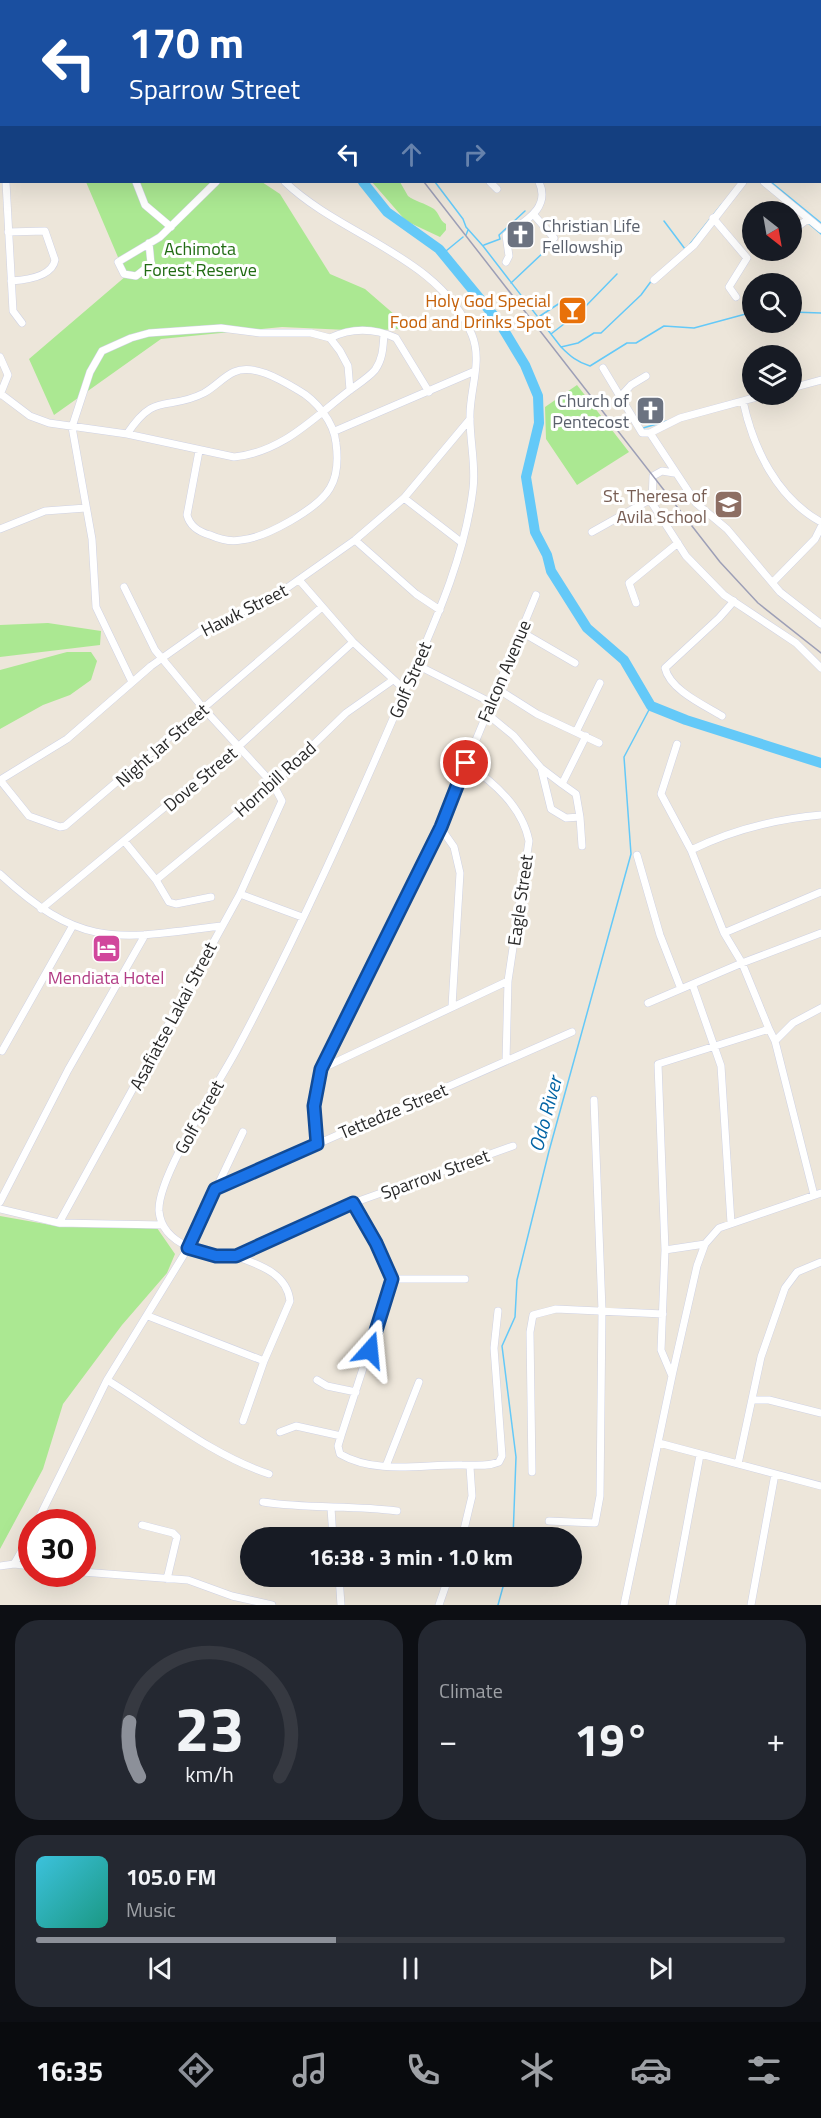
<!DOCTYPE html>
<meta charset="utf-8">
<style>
:root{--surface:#171b24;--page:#242831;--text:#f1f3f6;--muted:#9ea1a6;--line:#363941;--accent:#8c9099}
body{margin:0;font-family:"Titillium Web",sans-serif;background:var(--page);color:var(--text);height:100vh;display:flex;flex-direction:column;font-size:22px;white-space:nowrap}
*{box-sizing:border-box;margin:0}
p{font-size:20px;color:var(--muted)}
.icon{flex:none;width:33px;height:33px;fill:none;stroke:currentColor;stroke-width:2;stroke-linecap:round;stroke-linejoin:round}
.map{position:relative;height:1605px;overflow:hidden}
.side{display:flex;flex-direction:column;gap:15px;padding:15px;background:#0d0f14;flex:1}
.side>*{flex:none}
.banner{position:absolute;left:0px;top:0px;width:822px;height:183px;box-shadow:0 6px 24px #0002;background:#1a4fa0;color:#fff;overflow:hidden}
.needle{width:39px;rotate:149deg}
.controls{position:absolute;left:742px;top:201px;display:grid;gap:12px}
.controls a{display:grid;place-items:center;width:60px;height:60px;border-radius:50%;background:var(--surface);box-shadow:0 6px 24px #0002;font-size:30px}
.speed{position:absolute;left:18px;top:1509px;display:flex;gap:12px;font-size:30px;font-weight:700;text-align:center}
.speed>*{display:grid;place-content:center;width:78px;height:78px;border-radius:50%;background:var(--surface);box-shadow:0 6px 24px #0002;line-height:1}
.speed .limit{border:9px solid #d22;background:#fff;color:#111}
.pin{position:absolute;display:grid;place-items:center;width:51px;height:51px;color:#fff;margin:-26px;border:3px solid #fff;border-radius:50%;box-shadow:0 2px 6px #0007}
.me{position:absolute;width:66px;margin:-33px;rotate:18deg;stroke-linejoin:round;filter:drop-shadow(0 0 4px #0008)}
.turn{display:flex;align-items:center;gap:21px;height:126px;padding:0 30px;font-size:27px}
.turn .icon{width:78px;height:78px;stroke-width:2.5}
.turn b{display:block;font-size:42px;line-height:51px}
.lanes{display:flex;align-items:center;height:57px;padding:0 30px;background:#0003;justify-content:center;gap:30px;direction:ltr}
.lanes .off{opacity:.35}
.big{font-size:45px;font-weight:700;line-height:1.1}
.side .widget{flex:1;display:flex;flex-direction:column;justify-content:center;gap:9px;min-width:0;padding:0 21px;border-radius:24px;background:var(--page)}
.side .dial{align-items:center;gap:0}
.dial svg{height:156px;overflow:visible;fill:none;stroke:var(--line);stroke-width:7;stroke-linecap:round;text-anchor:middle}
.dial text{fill:var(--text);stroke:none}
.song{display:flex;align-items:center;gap:18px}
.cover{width:72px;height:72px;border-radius:9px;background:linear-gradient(135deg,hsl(190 70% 55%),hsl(170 70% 35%))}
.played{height:6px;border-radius:3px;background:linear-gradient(90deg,var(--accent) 40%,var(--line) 40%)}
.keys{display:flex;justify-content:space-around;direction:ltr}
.heat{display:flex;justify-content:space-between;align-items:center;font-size:33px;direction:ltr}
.side .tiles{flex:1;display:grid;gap:15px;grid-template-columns:1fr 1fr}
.widget:last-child{grid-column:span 2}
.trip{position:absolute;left:240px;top:1527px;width:342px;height:60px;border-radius:30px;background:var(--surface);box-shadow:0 6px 24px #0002;font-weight:700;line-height:60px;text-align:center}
.tab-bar{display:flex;height:96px;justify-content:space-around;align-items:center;background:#090b0e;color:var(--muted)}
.tab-bar .icon{width:42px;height:42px}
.tab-bar .selected{color:var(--accent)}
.tab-bar b{font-size:27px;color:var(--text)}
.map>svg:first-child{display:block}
.green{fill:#abe892}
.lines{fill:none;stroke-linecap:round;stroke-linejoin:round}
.stream{stroke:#64c9f8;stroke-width:1.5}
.river{stroke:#64c9f8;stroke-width:10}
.street-casing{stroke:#cfd2e4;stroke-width:8}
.street{stroke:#fff;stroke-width:7}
.rail{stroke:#9d9fb6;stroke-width:1.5}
.route-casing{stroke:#114b97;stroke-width:15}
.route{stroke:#1a73e8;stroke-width:10}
.labels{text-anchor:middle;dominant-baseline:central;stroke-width:6;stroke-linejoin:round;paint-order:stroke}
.worship-label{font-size:18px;fill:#5b616d;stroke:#fff;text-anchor:start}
.park-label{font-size:18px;fill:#226c14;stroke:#fff}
.food-label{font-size:18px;fill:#c56008;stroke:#fff;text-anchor:end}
.education-label{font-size:18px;fill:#785e54;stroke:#fff;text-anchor:end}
.street-label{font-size:18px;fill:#2a2a2a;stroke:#fff}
.hotel-label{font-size:18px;fill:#b23c85;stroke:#fff}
.water-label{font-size:20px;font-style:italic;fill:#0364a4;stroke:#fff}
</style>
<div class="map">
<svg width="821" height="1605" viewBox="0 0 821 1605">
<rect width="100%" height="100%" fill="#ede6da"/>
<path class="green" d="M86 182H262L280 194 330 274 365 289 410 328 369 331 282 327 161 339 54 415 29 359 126 276Z
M372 182H400L408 196C414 201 425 203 434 209 440 214 439 220 446 224V230L440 237 406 221Z
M577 385 629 452 577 485 546 439 545 407Z
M48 623 101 631 100 645 0 657V625Z
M67 652H91L97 661 91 680 70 695 43 705 0 729V670Z
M0 1216 62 1227 157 1228 175 1254 167 1273 122 1325 63 1404 43 1469 0 1549Z"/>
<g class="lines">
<path class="stream" d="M348 0V2
M573 0 574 2
M691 2 696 0
M435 182 463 219 466 227 483 246 561 347C570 356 577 362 590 366L627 343H636L664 326 694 328 753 312
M771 182 821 223
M664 221 685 249
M808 223 821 234
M466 235 468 230
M690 244 722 204
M484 245 500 239 499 235 525 211
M439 249 446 251 463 237
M511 283 546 250
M792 312 821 313
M540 316 566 299
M551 334 582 310 617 274
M561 347 578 343 594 333H601L641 295 652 280
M643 428 667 421
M513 1538 516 1457 502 1346 515 1317 517 1280 549 1151 631 854 624 757 651 706
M498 1605 506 1576"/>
<path class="river" d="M301 0 302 2
M363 182 387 212 439 249 499 322 525 365 538 396 539 423 526 477 535 532 547 555 551 571 587 628 624 660 651 706 686 720 821 763"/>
<defs>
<path id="street" d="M94 0V2
M442 0V2
M566 0 568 2
M544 2 546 0
M664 2 667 0
M820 68H821
M0 71H2
M820 121H821
M0 149H2
M6 182 13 311 22 323
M136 182 145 205 171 227
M285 182C341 236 441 257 472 335 483 362 469 391 470 418 470 443 476 465 473 489 464 561 433 626 405 691 353 812 299 933 237 1049 219 1083 157 1177 159 1211 162 1246 208 1256 236 1256L353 1203 513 1146
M490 182 497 189
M764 182 821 229
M534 215 554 238 546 247
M713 218 747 258 729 287 736 297
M792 231 808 219
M8 232 45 231 55 260C52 277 26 280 11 281
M149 243 151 264 136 276 124 274 118 262 160 237 216 182
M506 262 509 256 506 235C525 221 551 208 539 182
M654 280 694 245 743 182
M330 338C351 328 374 328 396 338L429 392
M0 357 8 375 0 395
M603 368 642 433H650L680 418 768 394
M792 388 821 380
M1 394 30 416 49 423 127 434 234 457C283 452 313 418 350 390 358 384 368 378 375 370 383 359 383 347 384 334
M620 397 631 385 646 376
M743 401C753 448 777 498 821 522
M335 431 475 371
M650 433 696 503 727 529 780 592 821 624
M127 434C156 390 167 412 204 393 215 387 223 377 234 372 253 363 281 380 298 390 316 400 334 422 336 443 338 458 338 475 330 488 318 509 265 538 241 540 231 542 219 539 210 535 199 532 190 527 187 515L199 451
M674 473 662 471 653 476 652 503 686 556 724 595 796 643 821 668
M404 498 461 542
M0 529 45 511 86 508
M592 532 651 499
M355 540 416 594 440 610
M300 581 353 642 405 690
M773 582 815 539 821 527
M636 603 629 583 678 543
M520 631 575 663
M417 665 490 702
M132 682 96 607 92 539 72 427 90 372 102 351 131 338 149 333 221 328 260 333H311L330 338 340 351 348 366 350 390
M496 688 537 714 599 743
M486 713 514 736 541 768 562 784 586 736
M722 716C704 705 670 690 665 668L719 618 734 601
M576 732 600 683
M677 744 661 794 691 850 724 933 742 963 769 1029
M466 763C493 782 522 806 529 841L508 981 506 1061
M541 768 551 809 566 818 580 817 582 846
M0 780 67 739 151 666 199 632 277 595 355 540 404 498 470 419
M0 780 29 816 60 827 65 826 322 607
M562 784 576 794 580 817
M440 827 454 847 460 873 452 1006
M125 842 156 880 169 902 176 904 211 897
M691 850C732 830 776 819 821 815
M637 855 660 935 681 989
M0 874C82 950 118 939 221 926
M156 880 273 784 346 713 393 680
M240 894 302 917
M41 909 239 746 353 642
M724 933 821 892
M693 986 721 1066 731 1223
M648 1003 742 963 821 933
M775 1041 814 1195
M2 1051 72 927
M321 1069 508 981
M317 1144 314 1106 321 1069 440 827 536 595
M215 1189 572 1032
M0 1202 68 1070 145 935
M353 1203 376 1243 392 1279 341 1436 338 1446 340 1454C376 1475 423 1464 462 1465 474 1465 487 1467 499 1462L502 1456 494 1348 498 1311
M0 1209 59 1223 163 1225
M59 1223 240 894 282 801 273 784 204 709 155 650 124 587
M665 1250 705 1244
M236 1256C259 1265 287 1273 290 1301L264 1361 243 1421
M392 1279H465
M148 1316 264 1361
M672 1376 661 1350 665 1250 658 1064 769 1029 775 1041 793 1023 821 1008
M107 1380C160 1412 209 1454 269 1474
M317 1380 327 1386 356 1392
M753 1400H769L821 1413
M280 1432 296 1426 341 1436
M659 1443 821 1486
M738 1464 761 1357 785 1288 797 1272 821 1262
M386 1466 419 1382
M532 1472 530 1332 533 1315 556 1309 663 1314
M263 1502C308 1509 352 1505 397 1511
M331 1508 333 1538
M549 1521 595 1523 600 1496 602 1310 594 1100
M37 1522 107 1380 188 1248 243 1132
M142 1525 173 1533 177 1537 167 1579
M462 1538 472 1496 470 1467
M14 1564 32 1533
M0 1566 14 1564 32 1566
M82 1572 188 1580 232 1596 272 1605
M339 1576 341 1605
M439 1605 449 1576
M624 1605 672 1376 697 1266 705 1244 719 1228 821 1193
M672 1605 700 1455
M751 1605 775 1474"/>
</defs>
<use href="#street" class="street-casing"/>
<use href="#street" class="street"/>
<path class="rail" d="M338 0V2
M424 182 720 562 758 603 821 653"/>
</g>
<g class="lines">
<defs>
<path id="route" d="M370 1350 392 1279 376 1243 353 1203 236 1256H216L188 1248 215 1189 317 1144 314 1106 321 1069 441 827 466 763"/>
</defs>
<use href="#route" class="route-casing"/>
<use href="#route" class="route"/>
</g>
<defs>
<symbol id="church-square" viewBox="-11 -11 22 22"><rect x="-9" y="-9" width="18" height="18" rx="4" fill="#6b7280" stroke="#fff"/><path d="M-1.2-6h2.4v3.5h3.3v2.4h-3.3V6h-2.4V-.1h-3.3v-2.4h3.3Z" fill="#fff"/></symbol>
<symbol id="bar-square" viewBox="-11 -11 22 22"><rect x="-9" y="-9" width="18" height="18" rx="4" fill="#e8710a" stroke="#fff"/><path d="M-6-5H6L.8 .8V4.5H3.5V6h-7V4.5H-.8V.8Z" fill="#fff"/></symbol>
<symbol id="school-square" viewBox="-11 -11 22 22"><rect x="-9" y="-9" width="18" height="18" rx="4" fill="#8d6e63" stroke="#fff"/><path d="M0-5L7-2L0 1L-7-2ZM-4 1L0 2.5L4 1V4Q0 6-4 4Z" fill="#fff"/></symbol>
<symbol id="hotel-square" viewBox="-11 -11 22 22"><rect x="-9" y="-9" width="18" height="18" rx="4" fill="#d1479c" stroke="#fff"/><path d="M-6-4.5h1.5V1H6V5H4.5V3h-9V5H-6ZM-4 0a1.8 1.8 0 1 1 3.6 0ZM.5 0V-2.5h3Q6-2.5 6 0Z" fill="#fff"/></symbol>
</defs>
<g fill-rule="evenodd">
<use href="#church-square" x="504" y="218" width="33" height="33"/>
<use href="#bar-square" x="556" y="294" width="33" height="33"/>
<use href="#church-square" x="634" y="394" width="33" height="33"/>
<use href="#school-square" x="712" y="488" width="33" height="33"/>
<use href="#hotel-square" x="90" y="932" width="33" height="33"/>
</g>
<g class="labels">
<g class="worship-label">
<text x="542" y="225">Christian Life<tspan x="542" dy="21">Fellowship</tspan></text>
<text x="629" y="400" text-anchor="end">Church of<tspan x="629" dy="21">Pentecost</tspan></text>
</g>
<g class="park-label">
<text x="200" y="248">Achimota<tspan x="200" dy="21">Forest Reserve</tspan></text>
</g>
<g class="food-label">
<text x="551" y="300">Holy God Special<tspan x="551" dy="21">Food and Drinks Spot</tspan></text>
</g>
<g class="education-label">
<text x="707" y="495">St. Theresa of<tspan x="707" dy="21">Avila School</tspan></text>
</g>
<g class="street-label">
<text transform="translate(244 610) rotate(-27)">Hawk Street</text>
<text transform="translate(504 671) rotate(-67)">Falcon Avenue</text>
<text transform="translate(410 680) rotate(-67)">Golf Street</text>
<text transform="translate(162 745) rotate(-41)">Night Jar Street</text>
<text transform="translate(200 779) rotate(-40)">Dove Street</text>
<text transform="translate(275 779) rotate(-42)">Hornbill Road</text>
<text transform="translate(520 900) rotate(-82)">Eagle Street</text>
<text transform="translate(173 1016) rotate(-62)">Asafiatse Lakai Street</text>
<text transform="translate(393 1111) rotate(-23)">Tettedze Street</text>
<text transform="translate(199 1117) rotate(-61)">Golf Street</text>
<text transform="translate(435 1174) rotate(-20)">Sparrow Street</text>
</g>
<g class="hotel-label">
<text x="106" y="977">Mendiata Hotel</text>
</g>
<g class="water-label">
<text transform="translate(545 1114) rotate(-75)">Odo River</text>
</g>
</g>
</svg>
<div class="controls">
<a><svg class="needle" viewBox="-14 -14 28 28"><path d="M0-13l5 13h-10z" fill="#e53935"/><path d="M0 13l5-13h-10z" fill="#9ea1a6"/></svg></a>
<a><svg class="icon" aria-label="search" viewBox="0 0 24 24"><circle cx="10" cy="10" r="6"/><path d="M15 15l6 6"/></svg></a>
<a><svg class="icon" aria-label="layers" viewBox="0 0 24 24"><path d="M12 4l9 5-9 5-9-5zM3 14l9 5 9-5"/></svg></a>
</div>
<div class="speed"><div class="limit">30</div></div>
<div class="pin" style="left:466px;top:763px;background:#d93025"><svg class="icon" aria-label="arrive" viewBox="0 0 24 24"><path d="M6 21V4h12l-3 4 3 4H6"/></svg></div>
<svg class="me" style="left:370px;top:1350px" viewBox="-20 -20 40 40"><path d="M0-17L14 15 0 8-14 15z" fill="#1a73e8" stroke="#fff" stroke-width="4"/></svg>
<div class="trip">16:38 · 3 min · 1.0 km</div>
<div class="banner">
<div class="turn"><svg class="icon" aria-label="left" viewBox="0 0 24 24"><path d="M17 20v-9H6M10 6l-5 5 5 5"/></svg><div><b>170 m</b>Sparrow Street</div></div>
<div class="lanes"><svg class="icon" aria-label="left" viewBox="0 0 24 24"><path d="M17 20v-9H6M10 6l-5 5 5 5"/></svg><svg class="icon off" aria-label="ahead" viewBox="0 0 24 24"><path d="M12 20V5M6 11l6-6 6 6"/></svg><svg class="icon off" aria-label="right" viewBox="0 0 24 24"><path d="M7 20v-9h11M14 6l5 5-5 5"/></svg></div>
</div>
</div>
<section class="side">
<div class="tiles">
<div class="widget dial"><svg viewBox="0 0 100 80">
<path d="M14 69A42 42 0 1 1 86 69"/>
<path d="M14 69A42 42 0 0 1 9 41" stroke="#8c9099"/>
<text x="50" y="56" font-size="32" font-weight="700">23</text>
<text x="50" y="72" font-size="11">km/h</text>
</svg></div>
<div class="widget"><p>Climate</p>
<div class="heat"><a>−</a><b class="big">19°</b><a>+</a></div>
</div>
<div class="widget">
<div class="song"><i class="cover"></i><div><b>105.0 FM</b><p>Music</p></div></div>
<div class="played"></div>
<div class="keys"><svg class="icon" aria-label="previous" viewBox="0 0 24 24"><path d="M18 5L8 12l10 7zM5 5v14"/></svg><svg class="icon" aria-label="pause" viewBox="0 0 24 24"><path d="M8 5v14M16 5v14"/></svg><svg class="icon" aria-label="next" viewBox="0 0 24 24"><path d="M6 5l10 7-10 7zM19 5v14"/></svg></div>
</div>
</div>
</section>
<nav class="tab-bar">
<b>16:35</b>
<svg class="icon selected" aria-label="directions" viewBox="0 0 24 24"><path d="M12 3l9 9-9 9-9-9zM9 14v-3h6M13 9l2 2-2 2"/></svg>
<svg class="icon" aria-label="music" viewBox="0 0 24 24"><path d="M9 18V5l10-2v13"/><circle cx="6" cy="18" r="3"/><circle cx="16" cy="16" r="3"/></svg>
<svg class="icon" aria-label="phone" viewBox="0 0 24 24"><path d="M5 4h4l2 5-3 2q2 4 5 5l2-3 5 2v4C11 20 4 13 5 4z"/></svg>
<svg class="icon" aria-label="climate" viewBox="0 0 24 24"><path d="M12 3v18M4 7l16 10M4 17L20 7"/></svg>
<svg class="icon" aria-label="car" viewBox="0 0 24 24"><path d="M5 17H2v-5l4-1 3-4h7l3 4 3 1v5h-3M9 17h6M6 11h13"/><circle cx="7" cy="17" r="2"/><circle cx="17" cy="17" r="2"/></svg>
<svg class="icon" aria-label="filters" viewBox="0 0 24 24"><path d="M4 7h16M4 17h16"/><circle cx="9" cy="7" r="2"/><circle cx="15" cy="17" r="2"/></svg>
</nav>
